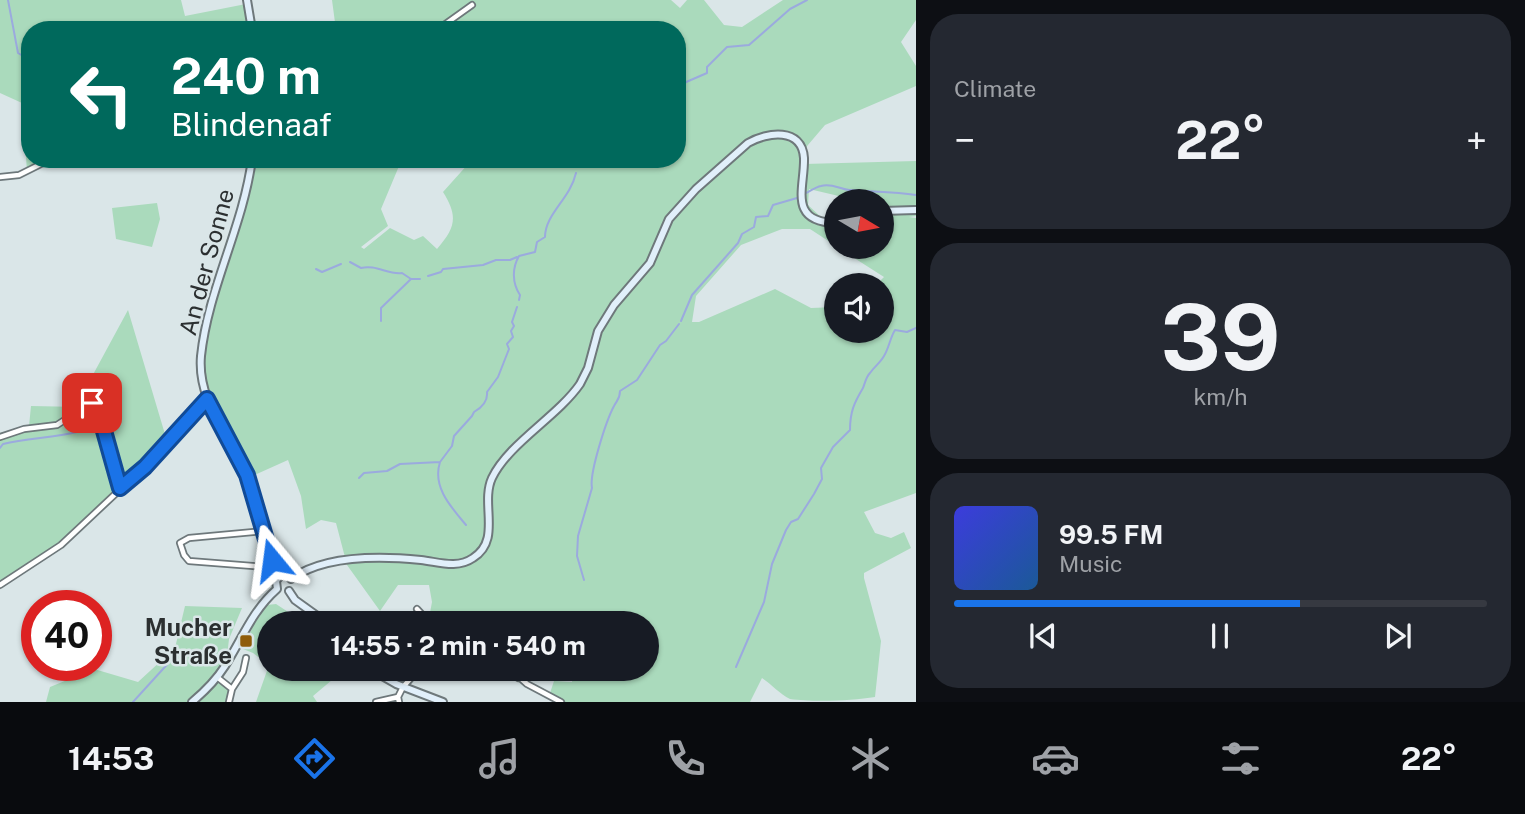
<!DOCTYPE html>
<meta charset="utf-8">
<style>
:root{--surface:#171b24;--page:#242831;--text:#f1f3f6;--muted:#9ea1a6;--line:#363941;--accent:#1a73e8}
body{margin:0;font-family:"Public Sans",sans-serif;background:var(--page);color:var(--text);height:100vh;display:flex;flex-direction:column;font-size:26px;white-space:nowrap}
*{box-sizing:border-box;margin:0}
p{font-size:23px;color:var(--muted)}
.icon{flex:none;width:38px;height:38px;fill:none;stroke:currentColor;stroke-width:2;stroke-linecap:round;stroke-linejoin:round}
.map{position:relative;flex:1;overflow:hidden}
.panel{display:flex;flex-direction:column;gap:14px;padding:14px;background:#0d0f14;width:609px}
.panel>*{flex:none}
.banner{position:absolute;left:21px;top:21px;width:665px;height:147px;border-radius:28px;box-shadow:0 2px 5px #0004;background:#00695c;color:#fff;overflow:hidden}
.needle{width:46px;rotate:100deg}
.tools{position:absolute;left:824px;top:189px;display:grid;gap:14px}
.tools a{display:grid;place-items:center;width:70px;height:70px;border-radius:50%;background:var(--surface);box-shadow:0 2px 5px #0004;font-size:35px}
.speed{position:absolute;left:21px;top:590px;display:flex;gap:14px;font-size:35px;font-weight:700;text-align:center}
.speed>*{display:grid;place-content:center;width:91px;height:91px;border-radius:50%;background:var(--surface);box-shadow:0 2px 5px #0004;line-height:1}
.speed .limit{border:10px solid #d22;background:#fff;color:#111}
.pin{position:absolute;display:grid;place-items:center;width:60px;height:60px;color:#fff;margin:-30px;border-radius:14px;box-shadow:0 4px 10px #0006}
.me{position:absolute;width:77px;margin:-38px;rotate:344deg;stroke-linejoin:round;filter:drop-shadow(0 0 5px #0008)}
.turn{display:flex;align-items:center;gap:24px;height:147px;padding:0 35px;font-size:32px}
.turn .icon{width:91px;height:91px;stroke-width:2.5}
.turn b{display:block;font-size:49px;line-height:60px}
.big{font-size:52px;font-weight:700;line-height:1.1}
.panel .widget{flex:1;display:flex;flex-direction:column;justify-content:center;gap:10px;min-width:0;padding:0 24px;border-radius:28px;background:var(--page)}
.panel .dial{align-items:center;gap:0}
.dial b{font-size:91px;line-height:1}
.song{display:flex;align-items:center;gap:21px}
.cover{width:84px;height:84px;border-radius:10px;background:linear-gradient(135deg,hsl(240 70% 55%),hsl(210 70% 35%))}
.played{height:7px;border-radius:4px;background:linear-gradient(90deg,var(--accent) 65%,var(--line) 65%)}
.keys{display:flex;justify-content:space-around;direction:ltr}
.heat{display:flex;justify-content:space-between;align-items:center;font-size:38px;direction:ltr}
.trip{position:absolute;left:257px;top:611px;width:402px;height:70px;border-radius:35px;background:var(--surface);box-shadow:0 2px 5px #0004;font-weight:700;line-height:70px;text-align:center}
.dock{display:flex;height:112px;justify-content:space-around;align-items:center;background:#090b0e;color:var(--muted)}
.dock .icon{width:49px;height:49px}
.dock .selected{color:var(--accent)}
.dock b{font-size:32px;color:var(--text)}
main{display:flex;flex:1;min-height:0}
.map>svg:first-child{display:block}
.green{fill:#aadabc;fill-rule:evenodd}
.lines{fill:none;stroke-linecap:round;stroke-linejoin:round}
.stream{stroke:#9baade;stroke-width:2}
.street-casing{stroke:#6e787b;stroke-width:8}
.secondary-casing{stroke:#6e787b;stroke-width:10}
.street{stroke:#fff;stroke-width:4.5}
.secondary{stroke:#e1effa;stroke-width:6}
.route-casing{stroke:#114b97;stroke-width:18}
.route{stroke:#1a73e8;stroke-width:12}
.poi-dot{fill:#8f5d0a;stroke:#dae6e8;stroke-width:2.5}
.labels{text-anchor:middle;dominant-baseline:central;stroke-width:5;stroke-linejoin:round;paint-order:stroke}
.street-label{font-size:24px;fill:#2b2f30;stroke:#dae6e8}
.poi-label{font-size:24px;font-weight:bold;fill:#2b2f30;stroke:#dae6e8;text-anchor:end}
</style>
<main>
<div class="map">
<svg width="916" height="702" viewBox="0 0 916 702">
<rect width="100%" height="100%" fill="#dae6e8"/>
<path class="green" d="M0 0H181L185 16 246 4 248 21 255 20 256 30H30V159H51L27 171 22 103 0 93Z
M332 0H671L680 8 687 0H704L724 25 742 27 783 0H916V20L901 42 916 66V86L825 125 802 152 804 164 916 161V216L909 217 916 218V493L864 512 875 533 891 538 904 532 911 548 864 573V578L881 641 875 697C852 701 812 702 790 699 780 694 771 684 762 678L750 702H561L549 696 554 681 572 682 573 669 648 668V623H433L429 618 432 602 429 585H398L380 611 347 565 336 523 321 520 306 529 301 496 288 460 248 478 201 378 212 301 252 159H402L381 209 388 226 361 247 364 249 390 228 414 240 423 236 437 249C456 227 458 216 443 192L469 163V159H677V30H336ZM809 189 860 201H882V247H837L884 277 876 285H882V331H836V307L811 308 775 289 699 322H692L696 296 741 245 782 229H810L836 246V218L823 219 808 205Z
M157 203 160 219 152 247 116 239 112 208Z
M128 310 167 441 120 485 95 387 89 382Z
M92 405 96 407 118 487 61 545 0 584V433L29 426 31 406 81 407 85 410Z
M276 604 305 623H270V668L345 669 313 696 317 702H256L269 665 253 653 243 649 253 626 267 605Z
M185 606 242 608 229 639 226 665 217 677 232 689 229 702H46L50 687 94 669 138 682 175 648Z"/>
<g class="lines">
<path class="stream" d="M8 0 18 53 23 56
M677 86 707 73V67L727 47 749 45 790 9 807 0
M580 162 582 159
M806 193C810 191 816 187 821 186 832 183 839 189 849 190 872 192 894 191 916 195
M350 262 361 268C376 264 388 275 402 273L411 279
M316 269 322 272 341 264
M428 276 441 272 443 269 483 265 496 260H510L517 257
M519 300 520 295C512 283 512 268 519 256L535 252 537 242 545 237C545 214 570 199 576 173
M381 321V308L411 279H420
M681 321 692 295 738 243 742 234 754 227 756 217 768 216 773 205 797 198
M0 448 3 444C27 438 52 438 77 432
M440 462C432 487 451 507 466 525
M359 478 364 473 387 471 400 464 440 462 452 446 454 436 472 416 474 412C481 408 488 401 487 392L498 377 509 349 507 344 513 337 511 331 514 326 512 322 517 307
M584 580 577 556 578 536 592 488C589 474 606 421 614 406 617 400 620 399 620 391L637 380 660 345 666 341 679 324
M736 667 764 602 772 564 786 530 791 522 798 519 814 494 822 479 821 468 833 447 850 430C850 412 854 403 863 388 865 383 866 377 870 373 875 366 880 363 884 356 889 348 890 338 895 330L907 332 916 328
M133 702 173 658"/>
<defs>
<path id="street" d="M437 30 472 5
M0 177 19 175 51 159
M0 437 24 429 57 425 89 404H96L120 488
M263 531 189 538 180 543 184 555 189 561 264 567
M0 585 61 545 144 467 207 399
M417 609 430 623
M509 668 527 684 561 702
M217 677 232 689 229 702
M518 678 525 668
M232 689 243 672 246 658
M376 702 398 697
M399 702 398 697 403 687 420 668"/>
<path id="secondary" d="M247 0 252 30
M252 159C243 227 208 289 201 356 197 402 230 435 246 475 260 508 263 544 280 576
M882 211 916 210
M291 579C324 555 381 556 421 560 439 562 457 569 473 558 502 540 480 504 492 478 509 443 557 417 580 384L588 368 598 331 614 305 650 263 669 219 696 189 748 143C767 132 802 127 804 158 805 187 787 222 836 223
M289 591 295 600 327 623
M368 668 396 684 443 702
M192 702C204 692 216 680 225 666 242 639 252 611 277 589L276 581 280 576"/>
</defs>
<use href="#street" class="street-casing"/>
<use href="#secondary" class="secondary-casing"/>
<use href="#street" class="street"/>
<use href="#secondary" class="secondary"/>
</g>
<g class="lines">
<defs>
<path id="route" d="M92 403 97 406 120 488 145 467 207 399 247 475 272 560"/>
</defs>
<use href="#route" class="route-casing"/>
<use href="#route" class="route"/>
</g>
<rect class="poi-dot" x="239" y="634" width="14" height="14" rx="3.5"/>
<g class="labels">
<g class="street-label">
<text transform="translate(206 262) rotate(-75)">An der Sonne</text>
</g>
<g class="poi-label">
<text x="232" y="627">Mucher<tspan x="232" dy="28">Straße</tspan></text>
</g>
</g>
</svg>
<div class="tools">
<a><svg class="needle" viewBox="-14 -14 28 28"><path d="M0-13l5 13h-10z" fill="#e53935"/><path d="M0 13l5-13h-10z" fill="#9ea1a6"/></svg></a>
<a><svg class="icon" aria-label="sound" viewBox="0 0 24 24"><path d="M4 9h4l5-4v14l-5-4H4zM17 9q2 3 0 6"/></svg></a>
</div>
<div class="speed"><div class="limit">40</div></div>
<div class="pin" style="left:92px;top:403px;background:#d93025"><svg class="icon" aria-label="arrive" viewBox="0 0 24 24"><path d="M6 21V4h12l-3 4 3 4H6"/></svg></div>
<svg class="me" style="left:272px;top:560px" viewBox="-20 -20 40 40"><path d="M0-17L14 15 0 8-14 15z" fill="#1a73e8" stroke="#fff" stroke-width="4"/></svg>
<div class="trip">14:55 · 2 min · 540 m</div>
<div class="banner">
<div class="turn"><svg class="icon" aria-label="left" viewBox="0 0 24 24"><path d="M17 20v-9H6M10 6l-5 5 5 5"/></svg><div><b>240 m</b>Blindenaaf</div></div>
</div>
</div>
<section class="panel">
<div class="widget"><p>Climate</p>
<div class="heat"><a>−</a><b class="big">22°</b><a>+</a></div>
</div>
<div class="widget dial"><b>39</b><p>km/h</p></div>
<div class="widget">
<div class="song"><i class="cover"></i><div><b>99.5 FM</b><p>Music</p></div></div>
<div class="played"></div>
<div class="keys"><svg class="icon" aria-label="previous" viewBox="0 0 24 24"><path d="M18 5L8 12l10 7zM5 5v14"/></svg><svg class="icon" aria-label="pause" viewBox="0 0 24 24"><path d="M8 5v14M16 5v14"/></svg><svg class="icon" aria-label="next" viewBox="0 0 24 24"><path d="M6 5l10 7-10 7zM19 5v14"/></svg></div>
</div>
</section>
</main>
<nav class="dock">
<b>14:53</b>
<svg class="icon selected" aria-label="directions" viewBox="0 0 24 24"><path d="M12 3l9 9-9 9-9-9zM9 14v-3h6M13 9l2 2-2 2"/></svg>
<svg class="icon" aria-label="music" viewBox="0 0 24 24"><path d="M9 18V5l10-2v13"/><circle cx="6" cy="18" r="3"/><circle cx="16" cy="16" r="3"/></svg>
<svg class="icon" aria-label="phone" viewBox="0 0 24 24"><path d="M5 4h4l2 5-3 2q2 4 5 5l2-3 5 2v4C11 20 4 13 5 4z"/></svg>
<svg class="icon" aria-label="climate" viewBox="0 0 24 24"><path d="M12 3v18M4 7l16 10M4 17L20 7"/></svg>
<svg class="icon" aria-label="car" viewBox="0 0 24 24"><path d="M5 17H2v-5l4-1 3-4h7l3 4 3 1v5h-3M9 17h6M6 11h13"/><circle cx="7" cy="17" r="2"/><circle cx="17" cy="17" r="2"/></svg>
<svg class="icon" aria-label="filters" viewBox="0 0 24 24"><path d="M4 7h16M4 17h16"/><circle cx="9" cy="7" r="2"/><circle cx="15" cy="17" r="2"/></svg>
<b>22°</b>
</nav>
